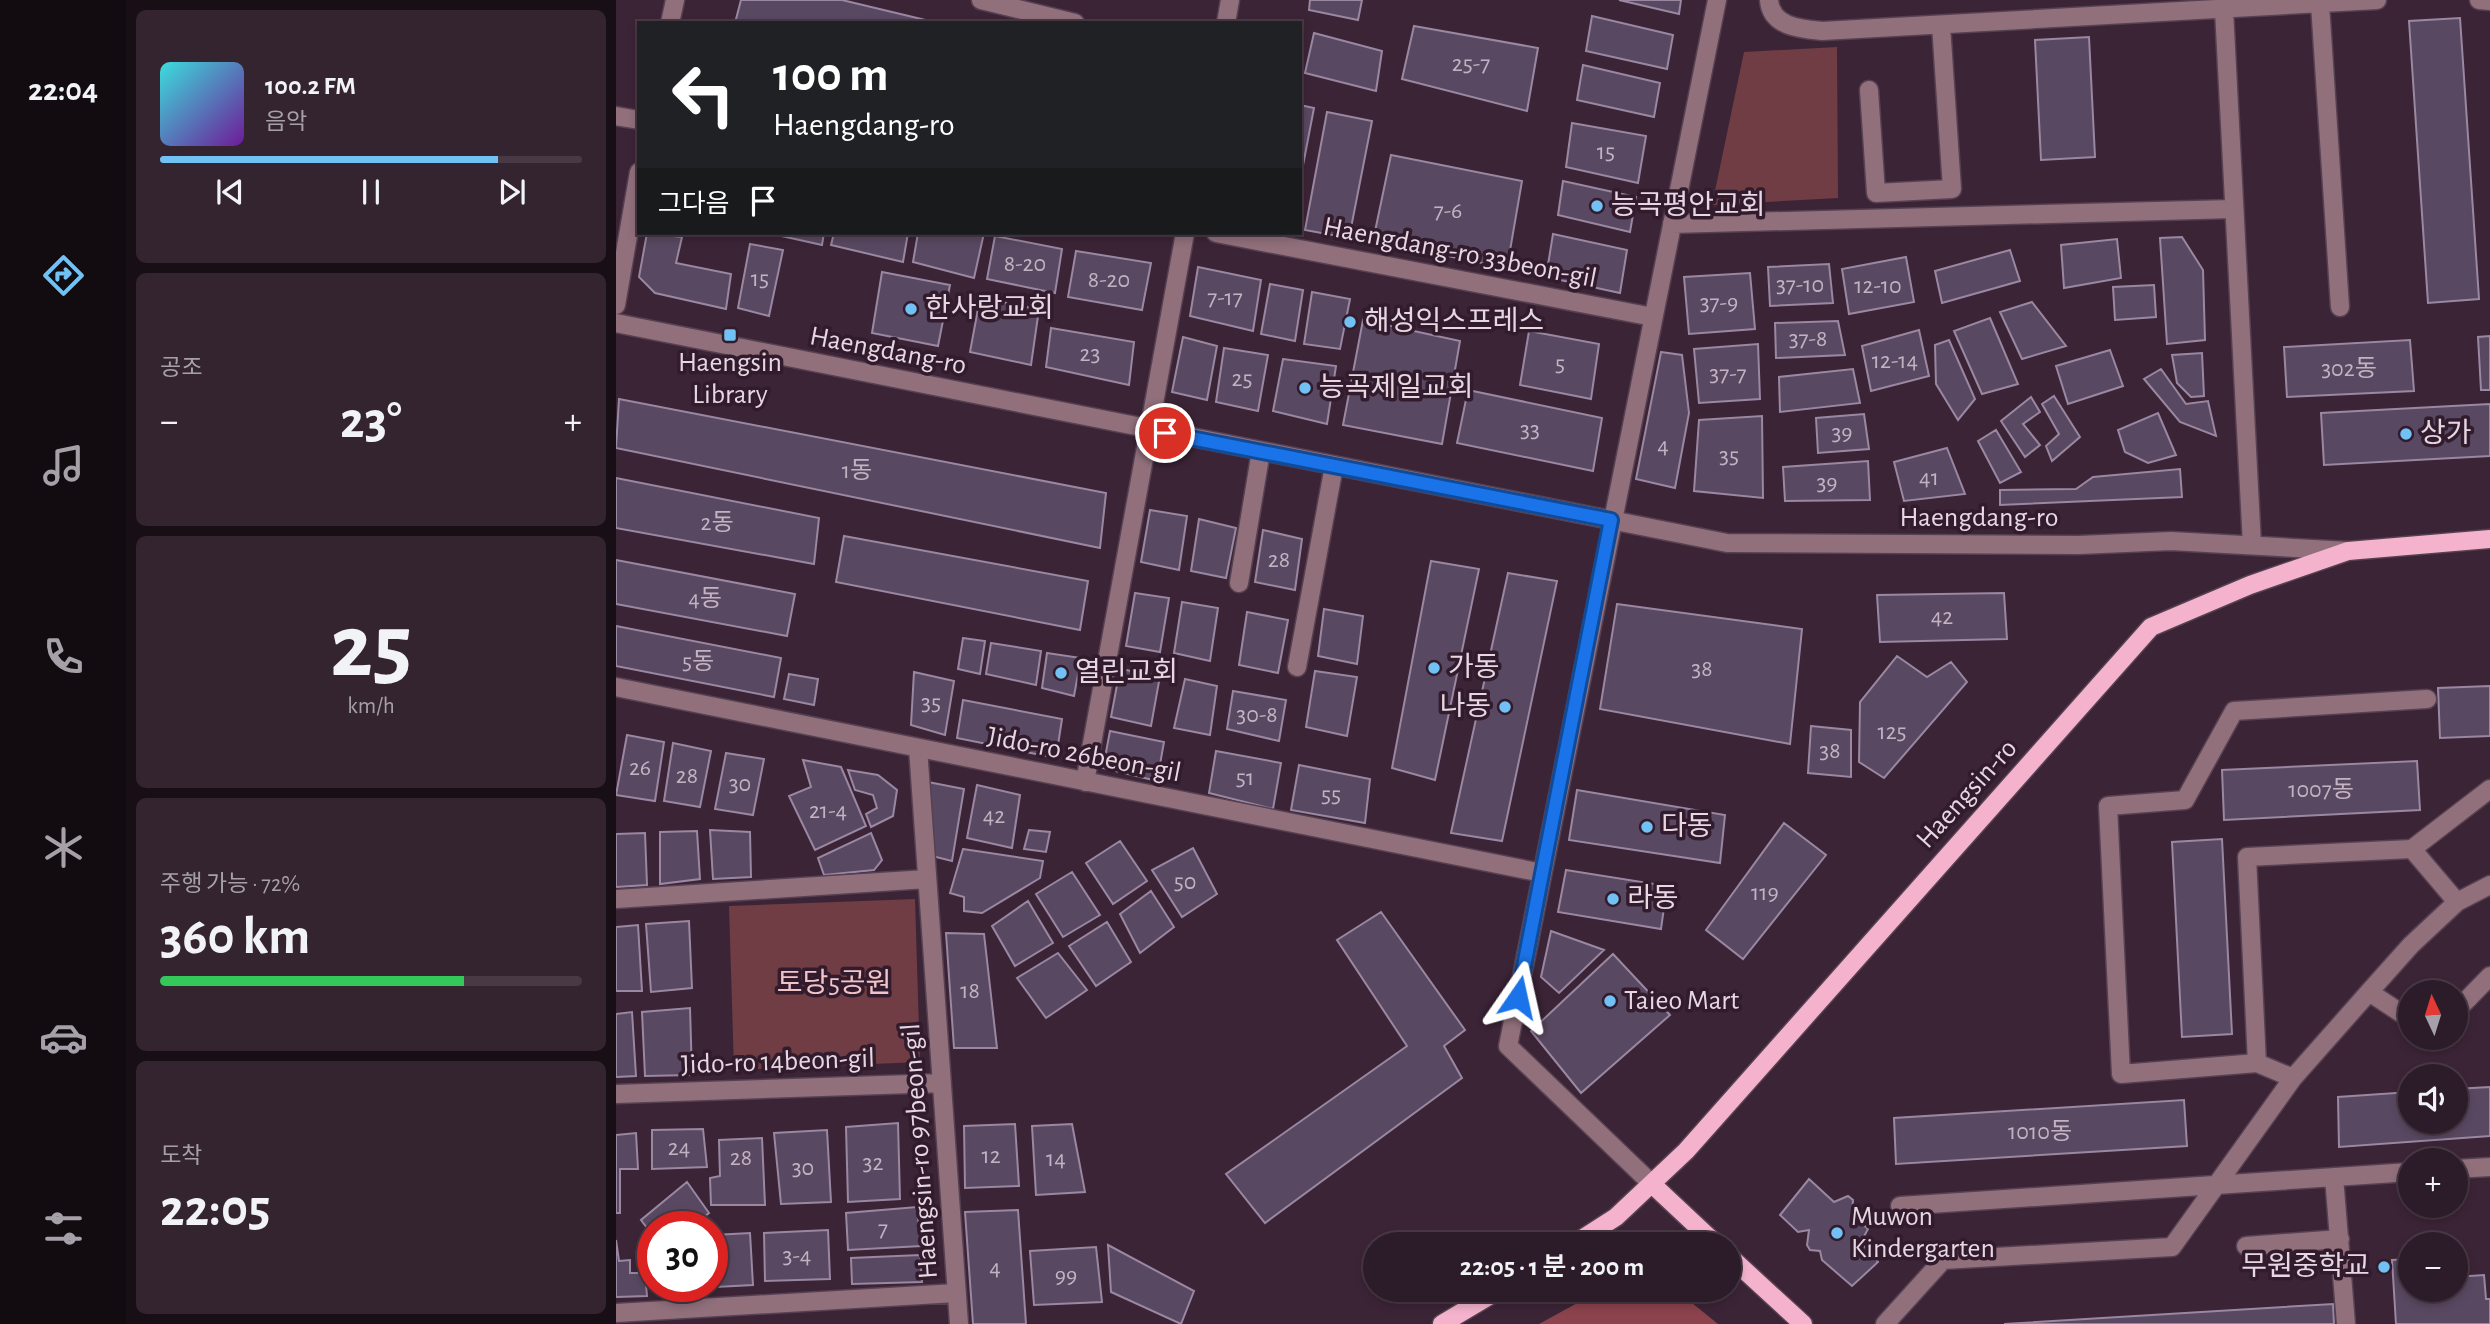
<!DOCTYPE html>
<html lang="ko">
<meta charset="utf-8">
<style>
:root{--surface:#2c1b28;--page:#342430;--text:#f1f3f6;--muted:#a6a1a8;--line:#483945;--accent:#72c1f5}
body{margin:0;font-family:"Alegreya Sans","Noto Sans KR",sans-serif;background:var(--page);color:var(--text);height:100vh;display:flex;flex-direction:column;font-size:26px;white-space:nowrap}
*{box-sizing:border-box;margin:0}
p{font-size:23px;color:var(--muted)}
.icon{flex:none;width:38px;height:38px;fill:none;stroke:currentColor;stroke-width:2;stroke-linecap:round;stroke-linejoin:round}
.map{position:relative;flex:1;overflow:hidden}
.panel{display:flex;flex-direction:column;gap:10px;padding:10px;background:#180f16;width:490px}
.panel>*{flex:none}
.top-card{position:absolute;left:21px;top:21px;width:665px;height:214px;border-radius:0px;box-shadow:0 4px 10px #0003,0 0 0 2px var(--line);background:#202124;color:#fff;overflow:hidden}
.needle{width:46px;rotate:356deg}
.tools{position:absolute;left:1782px;top:980px;display:grid;gap:14px}
.tools a{display:grid;place-items:center;width:70px;height:70px;border-radius:50%;background:var(--surface);box-shadow:0 4px 10px #0003,0 0 0 2px var(--line);font-size:35px}
.speed{position:absolute;left:21px;top:1211px;display:flex;gap:14px;font-size:35px;font-weight:700;text-align:center}
.speed>*{display:grid;place-content:center;width:91px;height:91px;border-radius:50%;background:var(--surface);box-shadow:0 4px 10px #0003,0 0 0 2px var(--line);line-height:1}
.speed .limit{border:10px solid #d22;background:#fff;color:#111}
.pin{position:absolute;display:grid;place-items:center;width:60px;height:60px;color:#fff;margin:-30px;border:4px solid #fff;border-radius:50%;box-shadow:0 2px 7px #0007}
.me{position:absolute;width:77px;margin:-38px;rotate:11deg;stroke-linejoin:round;filter:drop-shadow(0 0 5px #0008)}
.turn{display:flex;align-items:center;gap:24px;height:147px;padding:0 21px;font-size:32px}
.turn .icon{width:91px;height:91px;stroke-width:2.5}
.turn b{display:block;font-size:49px;line-height:60px}
.then{display:flex;align-items:center;height:66px;padding:0 21px;background:#0003;gap:14px;font-size:26px}
.big{font-size:52px;font-weight:600;line-height:1.1}
.panel .card{flex:1;display:flex;flex-direction:column;justify-content:center;gap:10px;min-width:0;padding:0 24px;border-radius:10px;background:var(--page)}
.panel .dial{align-items:center;gap:0}
.dial b{font-size:91px;line-height:1}
.song{display:flex;align-items:center;gap:21px}
.cover{width:84px;height:84px;border-radius:10px;background:linear-gradient(135deg,hsl(180 70% 55%),hsl(280 70% 35%))}
.played{height:7px;border-radius:4px;background:linear-gradient(90deg,var(--accent) 80%,var(--line) 80%)}
.keys{display:flex;justify-content:space-around;direction:ltr}
.heat{display:flex;justify-content:space-between;align-items:center;font-size:38px;direction:ltr}
.charge{height:10px;border-radius:5px;background:linear-gradient(90deg,#34c759 72%,var(--line) 0)}
.trip{position:absolute;left:747px;top:1232px;width:378px;height:70px;border-radius:35px;background:var(--surface);box-shadow:0 4px 10px #0003,0 0 0 2px var(--line);font-weight:600;line-height:70px;text-align:center}
main{display:flex;flex:1;min-height:0}
.tabs{display:flex;flex-direction:column;width:126px;justify-content:space-around;align-items:center;background:#120b10;color:var(--muted)}
.tabs .icon{width:49px;height:49px}
.tabs .on{color:var(--accent)}
.tabs b{font-size:32px;color:var(--text)}
.map>svg:first-child{display:block}
.green{fill:#6f3d43}
.forest{fill:#8c434d}
.building{fill:#594861;stroke:#9a87a2;stroke-width:2}
.lines{fill:none;stroke-linecap:round;stroke-linejoin:round}
.minor-casing{stroke:#564152;stroke-width:21}
.major-casing{stroke:#564152;stroke-width:21}
.minor{stroke:#91707c;stroke-width:18}
.major{stroke:#f5b2cc;stroke-width:18}
.route-casing{stroke:#114b97;stroke-width:18}
.route{stroke:#1a73e8;stroke-width:12}
.poi-dot{fill:#72c1f5;stroke:#311b2c;stroke-width:2.5}
.labels{text-anchor:middle;dominant-baseline:central;stroke-width:7;stroke-linejoin:round;paint-order:stroke}
.number-label{font-size:24px;fill:#c3b3c2}
.poi-label{font-size:28px;fill:#e6d7e2;stroke:#311b2c;text-anchor:start}
.street-label{font-size:28px;fill:#e6d7e2;stroke:#311b2c}
.park-label{font-size:28px;fill:#f1c4c7;stroke:#311b2c}
</style>
<main>
<nav class="tabs">
<b>22:04</b>
<svg class="icon on" aria-label="directions" viewBox="0 0 24 24"><path d="M12 3l9 9-9 9-9-9zM9 14v-3h6M13 9l2 2-2 2"/></svg>
<svg class="icon" aria-label="music" viewBox="0 0 24 24"><path d="M9 18V5l10-2v13"/><circle cx="6" cy="18" r="3"/><circle cx="16" cy="16" r="3"/></svg>
<svg class="icon" aria-label="phone" viewBox="0 0 24 24"><path d="M5 4h4l2 5-3 2q2 4 5 5l2-3 5 2v4C11 20 4 13 5 4z"/></svg>
<svg class="icon" aria-label="climate" viewBox="0 0 24 24"><path d="M12 3v18M4 7l16 10M4 17L20 7"/></svg>
<svg class="icon" aria-label="car" viewBox="0 0 24 24"><path d="M5 17H2v-5l4-1 3-4h7l3 4 3 1v5h-3M9 17h6M6 11h13"/><circle cx="7" cy="17" r="2"/><circle cx="17" cy="17" r="2"/></svg>
<svg class="icon" aria-label="filters" viewBox="0 0 24 24"><path d="M4 7h16M4 17h16"/><circle cx="9" cy="7" r="2"/><circle cx="15" cy="17" r="2"/></svg>
</nav>
<section class="panel">
<div class="card">
<div class="song"><i class="cover"></i><div><b>100.2 FM</b><p>음악</p></div></div>
<div class="played"></div>
<div class="keys"><svg class="icon" aria-label="previous" viewBox="0 0 24 24"><path d="M18 5L8 12l10 7zM5 5v14"/></svg><svg class="icon" aria-label="pause" viewBox="0 0 24 24"><path d="M8 5v14M16 5v14"/></svg><svg class="icon" aria-label="next" viewBox="0 0 24 24"><path d="M6 5l10 7-10 7zM19 5v14"/></svg></div>
</div>
<div class="card"><p>공조</p>
<div class="heat"><a>−</a><b class="big">23°</b><a>+</a></div>
</div>
<div class="card dial"><b>25</b><p>km/h</p></div>
<div class="card"><p>주행 가능 · 72%</p><b class="big">360 km</b><div class="charge"></div></div>
<div class="card"><p>도착</p><b class="big">22:05</b></div>
</section>
<div class="map">
<svg width="1874" height="1324" viewBox="0 0 1874 1324">
<rect width="100%" height="100%" fill="#3b2436"/>
<path class="green" d="M1221 47 1222 198 1096 205 1128 52Z
M299 899 304 1062 118 1070 113 906Z"/>
<path class="forest" d="M985 1290H1060L1102 1324H923Z"/>
<path class="building" d="M125 0H226L322 23H119Z
M694 0H746L742 20 693 10Z
M1003 0H1065L1063 14Z
M976 16 1057 35 1051 69 970 51Z
M1844 18 1863 299 1812 303 1793 21Z
M798 26 922 48 911 111 786 79Z
M698 33 766 51 760 91 689 73Z
M1473 37 1479 157 1425 160 1419 40Z
M967 65 1044 83 1038 117 961 100Z
M684 105 698 108 684 181Z
M711 112 756 121 733 238 689 230Z
M956 123 1030 136 1022 183 950 167Z
M775 155 906 181 891 268 757 241Z
M947 181 1020 197 1014 232 942 215Z
M31 233 66 237 60 263 115 274 110 309 39 293 23 277Z
M152 233H208L206 245Z
M218 233H292L287 262 215 245Z
M302 233H368L358 278 297 262Z
M937 234 1011 250 1004 293 930 277Z
M379 236 446 249 439 293 371 279Z
M1566 237 1587 270 1589 340 1551 344 1544 238Z
M1501 239 1505 278 1448 288 1445 245Z
M134 244 167 250 153 316 122 308Z
M1394 250 1404 281 1326 303 1319 271Z
M460 251 535 263 526 310 452 297Z
M1290 257 1298 302 1233 314 1226 269Z
M1213 264 1217 303 1154 306 1152 267Z
M582 267 645 280 637 331 574 316Z
M266 272 334 285 322 346 256 333Z
M1134 273 1139 329 1073 334 1068 277Z
M654 284 687 290 679 341 645 334Z
M1538 285 1540 317 1499 320 1497 287Z
M696 292 734 299 724 349 688 344Z
M364 298 423 309 415 365 354 352Z
M1416 302 1450 346 1406 359 1384 312Z
M1374 318 1402 384 1366 394 1338 331Z
M747 320 844 341 826 444 727 425Z
M1222 321 1229 355 1160 358 1159 323Z
M435 328 518 342 513 385 430 367Z
M1303 330 1313 376 1255 391 1246 346Z
M913 331 983 344 975 399 904 385Z
M1874 336V390H1865L1862 337Z
M567 337 601 346 591 400 556 392Z
M1333 340 1359 399 1342 420 1320 384 1319 345Z
M1794 340 1798 391 1671 397 1668 347Z
M1142 344 1144 399 1083 403 1078 349Z
M608 348 652 355 642 411 600 402Z
M1494 350 1507 386 1452 404 1440 366Z
M1045 352 1066 355 1073 413 1059 488 1020 479Z
M1586 353 1588 396 1575 397 1561 383 1556 355Z
M667 359 720 366 711 424 657 411Z
M1237 369 1244 403 1164 412 1163 377Z
M1545 369 1570 404 1592 401 1600 436 1564 422 1528 379Z
M852 390 986 418 977 471 841 443Z
M1438 396 1464 437 1436 461 1430 446 1443 434 1426 404Z
M1415 397 1424 412 1407 424 1424 445 1409 457 1385 421Z
M3 399 490 493 484 548 0 448Z
M1874 404V456L1708 465 1705 413Z
M1542 413 1560 455 1532 463 1509 452 1502 430Z
M1248 414 1253 449 1202 453 1200 418Z
M1146 416 1147 498 1078 491 1083 420Z
M1380 430 1405 472 1384 483 1362 441Z
M1331 448 1349 494 1288 501 1278 462Z
M1252 461 1254 500 1169 501 1167 467Z
M1564 469 1566 497 1384 505V490L1460 489 1477 477Z
M0 478 203 518 198 564 0 528Z
M534 510 571 516 563 570 525 562Z
M583 519 620 528 610 578 575 571Z
M647 530 686 539 679 590 639 582Z
M228 536 472 581 464 630 220 582Z
M0 560 179 594 171 636 0 604Z
M815 561 863 569 819 780 776 768Z
M892 573 941 581 886 841 835 833Z
M519 593 553 598 544 652 510 646Z
M1388 593 1391 639 1264 642 1261 595Z
M566 602 602 608 594 661 558 653Z
M1001 604 1186 629 1174 744 984 709Z
M708 609 747 616 741 664 702 656Z
M631 612 672 620 662 673 623 665Z
M0 626 165 658 158 697 0 666Z
M347 638 369 641 364 674 342 669Z
M375 643 425 651 420 685 370 674Z
M431 653 465 658 458 696 426 688Z
M1281 656 1311 677 1335 662 1351 682 1268 778 1243 762 1244 702Z
M504 669 544 676 535 726 495 717Z
M699 671 741 677 731 736 690 727Z
M298 672 338 681 329 735 295 725Z
M173 674 202 679 198 705 168 699Z
M569 679 601 686 594 735 558 728Z
M1874 686V736L1824 738 1822 688Z
M617 691 670 700 663 741 611 729Z
M347 700 446 719 440 758 341 738Z
M1195 726 1235 730V777L1192 773Z
M494 731 548 742 541 781 487 768Z
M11 735 48 742 39 801 0 795Z
M57 743 95 751 84 807 48 801Z
M600 751 665 763 657 809 593 793Z
M110 753 148 759 137 815 99 809Z
M187 760 225 767 250 826 199 850 173 796 195 787Z
M1801 761 1804 810 1608 820 1606 770Z
M683 765 754 779 749 823 675 810Z
M232 770 262 775 281 790 277 816 255 827 250 814 261 808 257 795 239 790Z
M312 782 348 789 336 861 316 856Z
M361 785 404 795 396 848 351 838Z
M961 790 1109 815 1104 863 953 840Z
M1168 823 1210 855 1127 959 1090 930Z
M94 830 134 832 135 877 97 879Z
M413 830 434 832 430 852 408 849Z
M81 831 84 879 44 884V832Z
M29 833 31 885 0 887V834Z
M255 833 266 860 258 870 208 875 202 858Z
M1606 839 1616 1034 1566 1037 1556 842Z
M504 841 531 881 497 904 470 863Z
M577 848 601 894 566 917 536 870Z
M347 849 427 861 424 878 366 913 348 911V897L334 893Z
M950 870 1051 886 1045 929 942 912Z
M456 872 484 915 447 937 420 894Z
M535 891 558 927 524 953 504 914Z
M412 901 437 943 399 966 376 926Z
M765 912 849 1030 828 1046 846 1078 649 1223 610 1174 791 1046 721 940Z
M73 921 76 988 35 992 30 924Z
M491 922 515 962 480 986 453 946Z
M22 925 26 991H0V927Z
M935 931 988 950 943 993 925 977Z
M330 933 368 934 381 1048H338Z
M442 953 471 990 430 1018 401 978Z
M997 954 1054 1015 965 1093 915 1031Z
M74 1008 76 1075 29 1076 26 1012Z
M16 1012 20 1076 0 1077V1014Z
M1874 1087V1136L1723 1147 1722 1097 1794 1092V1122H1839V1089Z
M1568 1100 1571 1146 1280 1164 1278 1118Z
M282 1123 284 1199 232 1202 230 1127Z
M399 1124 403 1186 349 1188 348 1126Z
M456 1124 469 1192 420 1195 416 1126Z
M87 1129 91 1167 36 1169V1130Z
M211 1130 215 1202 165 1204 158 1133Z
M20 1133 22 1169H4V1213H0V1135Z
M146 1138 149 1205H95L94 1178 104 1176 103 1140Z
M1193 1179 1218 1202 1232 1196 1237 1200 1236 1214 1252 1229 1245 1242 1262 1262 1236 1286 1206 1260 1204 1251 1194 1250 1191 1245 1193 1230 1182 1232 1164 1215Z
M71 1182 93 1213 75 1227H37V1236L25 1220Z
M301 1207 305 1246 232 1250 230 1213Z
M402 1210 410 1324H357L349 1212Z
M212 1230 214 1279 149 1281 148 1233Z
M134 1233 137 1285 100 1287 98 1235Z
M0 1240 3 1261 14 1260V1273H29L31 1296 0 1297Z
M492 1245 578 1291 565 1324 495 1292Z
M480 1247 486 1302 418 1305 414 1251Z
M304 1255 306 1282 236 1284 235 1258Z
M1794 1259V1290H1839V1277L1868 1275 1870 1299H1874V1324H1780L1776 1260Z
M51 1286H86V1292L51 1295Z
M1717 1304 1718 1324H1388Z"/>
<g class="lines">
<defs>
<path id="minor" d="M365 0 459 23
M1153 0C1155 27 1185 29 1206 31L1761 0
M1863 0 1874 1
M1704 4 1724 307
M1608 10 1636 545
M54 23 59 0
M610 23 614 0
M1253 90 1260 193 1336 189 1325 25
M0 116 23 120
M1056 224 1617 209
M600 233 1037 317
M0 305 23 172
M0 323 1111 543 1463 545 1555 541 1732 551
M623 583 645 451
M681 667 718 466
M0 687 926 873
M302 748 343 1324
M469 782 569 233
M0 899 311 879
M1841 902 1796 849 1874 789
M1753 992 1794 1019
M1839 1012 1874 976
M1641 1063 1631 857 1796 849
M1677 1078 1641 1063 1505 1074 1492 806 1569 800 1618 711 1811 699
M0 1094 326 1083
M1839 1169 1874 1167
M1718 1177 1730 1324
M1037 1185 892 1046 1101 0
M1284 1206 1794 1172
M1630 1246 1724 1239
M0 1313 340 1293
M1269 1324 1327 1260 1556 1247 1677 1078 1753 992 1795 945 1841 902 1874 885"/>
<path id="major" d="M1037 1185 1100 1244
M958 1244 1000 1217 1070 1151 1535 627 1634 585 1732 551 1874 539
M1113 1256 1187 1324
M826 1324 883 1290"/>
</defs>
<use href="#minor" class="minor-casing"/>
<use href="#major" class="major-casing"/>
<use href="#minor" class="minor"/>
<use href="#major" class="major"/>
</g>
<g class="lines">
<defs>
<path id="route" d="M549 433 995 520 902 997"/>
</defs>
<use href="#route" class="route-casing"/>
<use href="#route" class="route"/>
</g>
<g class="poi-dot">
<circle cx="981" cy="206" r="7"/>
<circle cx="295" cy="309" r="7"/>
<circle cx="734" cy="322" r="7"/>
<rect x="107" y="328" width="14" height="14" rx="3.5"/>
<circle cx="689" cy="388" r="7"/>
<circle cx="1790" cy="434" r="7"/>
<circle cx="818" cy="668" r="7"/>
<circle cx="445" cy="673" r="7"/>
<circle cx="889" cy="707" r="7"/>
<circle cx="1031" cy="827" r="7"/>
<circle cx="997" cy="899" r="7"/>
<circle cx="994" cy="1001" r="7"/>
<circle cx="1221" cy="1233" r="7"/>
<circle cx="1768" cy="1267" r="7"/>
</g>
<g class="labels">
<g class="number-label">
<text x="855" y="64">25-7</text>
<text x="990" y="152">15</text>
<text x="832" y="211">7-6</text>
<text x="409" y="264">8-20</text>
<text x="144" y="279">15</text>
<text x="493" y="280">8-20</text>
<text x="1184" y="285">37-10</text>
<text x="1262" y="286">12-10</text>
<text x="609" y="298">7-17</text>
<text x="1103" y="303">37-9</text>
<text x="1192" y="339">37-8</text>
<text x="474" y="354">23</text>
<text x="1279" y="361">12-14</text>
<text x="944" y="364">5</text>
<text x="1733" y="369">302동</text>
<text x="1112" y="374">37-7</text>
<text x="626" y="379">25</text>
<text x="914" y="430">33</text>
<text x="1226" y="433">39</text>
<text x="1047" y="446">4</text>
<text x="1113" y="456">35</text>
<text x="241" y="471">1동</text>
<text x="1313" y="478">41</text>
<text x="1211" y="483">39</text>
<text x="101" y="523">2동</text>
<text x="663" y="560">28</text>
<text x="89" y="599">4동</text>
<text x="1326" y="617">42</text>
<text x="82" y="662">5동</text>
<text x="1086" y="669">38</text>
<text x="315" y="703">35</text>
<text x="641" y="715">30-8</text>
<text x="1276" y="732">125</text>
<text x="1214" y="751">38</text>
<text x="24" y="768">26</text>
<text x="71" y="776">28</text>
<text x="629" y="778">51</text>
<text x="124" y="784">30</text>
<text x="1705" y="790">1007동</text>
<text x="715" y="795">55</text>
<text x="212" y="811">21-4</text>
<text x="378" y="816">42</text>
<text x="569" y="882">50</text>
<text x="1149" y="893">119</text>
<text x="354" y="991">18</text>
<text x="1424" y="1132">1010동</text>
<text x="63" y="1148">24</text>
<text x="375" y="1156">12</text>
<text x="125" y="1158">28</text>
<text x="440" y="1159">14</text>
<text x="257" y="1163">32</text>
<text x="187" y="1168">30</text>
<text x="267" y="1229">7</text>
<text x="181" y="1256">3-4</text>
<text x="379" y="1268">4</text>
<text x="450" y="1276">99</text>
</g>
<g class="poi-label">
<text x="995" y="206">능곡평안교회</text>
<text x="309" y="309">한사랑교회</text>
<text x="748" y="322">해성익스프레스</text>
<text x="114" y="363" text-anchor="middle">Haengsin<tspan x="114" dy="32">Library</tspan></text>
<text x="703" y="388">능곡제일교회</text>
<text x="1804" y="434">상가</text>
<text x="832" y="668">가동</text>
<text x="459" y="673">열린교회</text>
<text x="875" y="707" text-anchor="end">나동</text>
<text x="1045" y="827">다동</text>
<text x="1011" y="899">라동</text>
<text x="1008" y="1001">Taieo Mart</text>
<text x="1235" y="1217">Muwon<tspan x="1235" dy="32">Kindergarten</tspan></text>
<text x="1754" y="1267" text-anchor="end">무원중학교</text>
</g>
<g class="street-label">
<text transform="translate(844 253) rotate(11)">Haengdang-ro 33beon-gil</text>
<text transform="translate(272 351) rotate(11)">Haengdang-ro</text>
<text x="1363" y="518">Haengdang-ro</text>
<text transform="translate(468 755) rotate(11)">Jido-ro 26beon-gil</text>
<text transform="translate(1351 794) rotate(-48)">Haengsin-ro</text>
<text transform="translate(162 1062) rotate(-2)">Jido-ro 14beon-gil</text>
<text transform="translate(304 1151) rotate(-94)">Haengsin-ro 97beon-gil</text>
</g>
<g class="park-label">
<text x="218" y="984">토당5공원</text>
</g>
</g>
</svg>
<div class="tools">
<a><svg class="needle" viewBox="-14 -14 28 28"><path d="M0-13l5 13h-10z" fill="#e53935"/><path d="M0 13l5-13h-10z" fill="#a6a1a8"/></svg></a>
<a><svg class="icon" aria-label="sound" viewBox="0 0 24 24"><path d="M4 9h4l5-4v14l-5-4H4zM17 9q2 3 0 6"/></svg></a>
<a>+</a>
<a>−</a>
</div>
<div class="speed"><div class="limit">30</div></div>
<div class="pin" style="left:549px;top:433px;background:#d93025"><svg class="icon" aria-label="arrive" viewBox="0 0 24 24"><path d="M6 21V4h12l-3 4 3 4H6"/></svg></div>
<svg class="me" style="left:902px;top:997px" viewBox="-20 -20 40 40"><path d="M0-17L14 15 0 8-14 15z" fill="#1a73e8" stroke="#fff" stroke-width="4"/></svg>
<div class="trip">22:05 · 1 분 · 200 m</div>
<div class="top-card">
<div class="turn"><svg class="icon" aria-label="left" viewBox="0 0 24 24"><path d="M17 20v-9H6M10 6l-5 5 5 5"/></svg><div><b>100 m</b>Haengdang-ro</div></div>
<div class="then">그다음<svg class="icon" aria-label="arrive" viewBox="0 0 24 24"><path d="M6 21V4h12l-3 4 3 4H6"/></svg></div>
</div>
</div>
</main>
